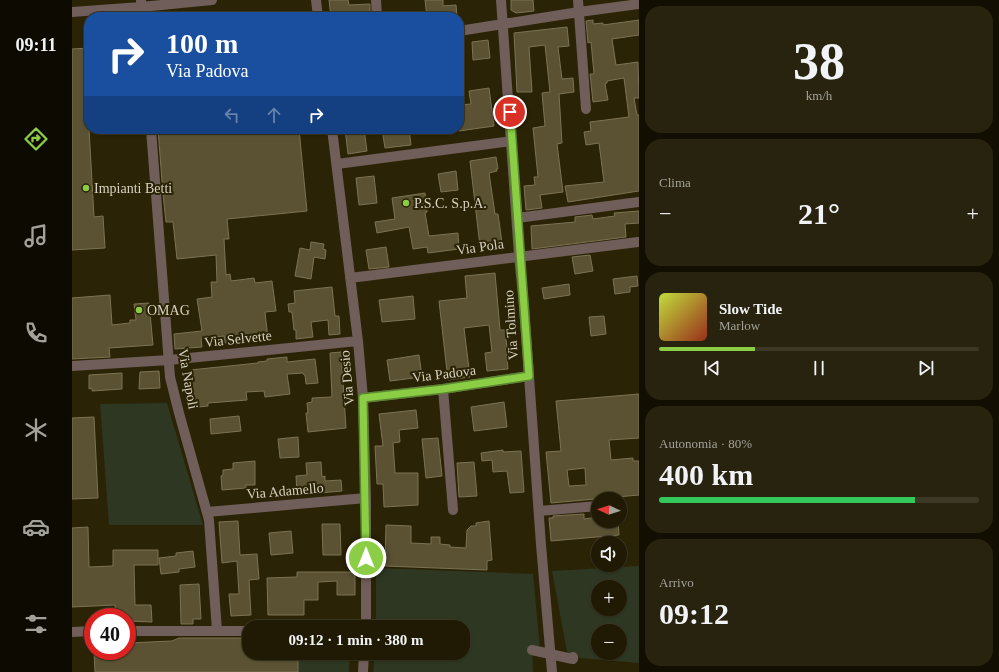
<!DOCTYPE html>
<html lang="it">
<meta charset="utf-8">
<style>
:root{--surface:#201a04;--page:#28230e;--text:#f1f3f6;--muted:#a2a19a;--line:#3d3826;--accent:#8bce46}
body{margin:0;font-family:Georgia,serif;background:var(--page);color:var(--text);height:100vh;display:flex;flex-direction:column;font-size:15px;white-space:nowrap}
*{box-sizing:border-box;margin:0}
p{font-size:13px;color:var(--muted)}
.icon{flex:none;width:22px;height:22px;fill:none;stroke:currentColor;stroke-width:2;stroke-linecap:round;stroke-linejoin:round}
.map{position:relative;flex:1;overflow:hidden}
.side{display:flex;flex-direction:column;gap:6px;padding:6px;background:#120e02;width:360px}
.side>*{flex:none}
.guide{position:absolute;left:12px;top:12px;width:380px;height:122px;border-radius:16px;box-shadow:0 1px 3px #0004,0 0 0 1px var(--line);background:#1a4fa0;color:#fff;overflow:hidden}
.needle{width:26px;rotate:274deg}
.fabs{position:absolute;left:519px;top:492px;display:grid;gap:8px}
.fabs a{display:grid;place-items:center;width:36px;height:36px;border-radius:50%;background:var(--surface);box-shadow:0 1px 3px #0004,0 0 0 1px var(--line);font-size:20px}
.speed{position:absolute;left:12px;top:608px;display:flex;gap:8px;font-size:20px;font-weight:700;text-align:center}
.speed>*{display:grid;place-content:center;width:52px;height:52px;border-radius:50%;background:var(--surface);box-shadow:0 1px 3px #0004,0 0 0 1px var(--line);line-height:1}
.speed .limit{border:6px solid #d22;background:#fff;color:#111}
.pin{position:absolute;display:grid;place-items:center;width:34px;height:34px;color:#fff;margin:-17px;border:2px solid #fff;border-radius:50%;box-shadow:0 1px 4px #0007}
.me{position:absolute;width:44px;margin:-22px;rotate:0deg;stroke-linejoin:round;filter:drop-shadow(0 0 3px #0008)}
.turn{display:flex;align-items:center;gap:14px;height:84px;padding:0 16px;font-size:18px}
.turn .icon{width:52px;height:52px;stroke-width:2.5}
.turn b{display:block;font-size:28px;line-height:34px}
.lanes{display:flex;align-items:center;height:38px;padding:0 16px;background:#0003;justify-content:center;gap:20px;direction:ltr}
.lanes .off{opacity:.35}
.big{font-size:30px;font-weight:800;line-height:1.1}
.side .card{flex:1;display:flex;flex-direction:column;justify-content:center;gap:6px;min-width:0;padding:0 14px;border-radius:16px;background:var(--page)}
.side .dial{align-items:center;gap:0}
.dial b{font-size:52px;line-height:1}
.song{display:flex;align-items:center;gap:12px}
.cover{width:48px;height:48px;border-radius:6px;background:linear-gradient(135deg,hsl(70 70% 55%),hsl(10 70% 35%))}
.played{height:4px;border-radius:2px;background:linear-gradient(90deg,var(--accent) 30%,var(--line) 30%)}
.keys{display:flex;justify-content:space-around;direction:ltr}
.heat{display:flex;justify-content:space-between;align-items:center;font-size:22px;direction:ltr}
.charge{height:6px;border-radius:3px;background:linear-gradient(90deg,#34c759 80%,var(--line) 0)}
.trip{position:absolute;left:170px;top:620px;width:228px;height:40px;border-radius:16px;background:var(--surface);box-shadow:0 1px 3px #0004,0 0 0 1px var(--line);font-weight:800;line-height:40px;text-align:center}
main{display:flex;flex:1;min-height:0}
.tab-bar{display:flex;flex-direction:column;width:72px;justify-content:space-around;align-items:center;background:#0d0a02;color:var(--muted)}
.tab-bar .icon{width:28px;height:28px}
.tab-bar .selected{color:var(--accent)}
.tab-bar b{font-size:18px;color:var(--text)}
.map>svg:first-child{display:block}
.green{fill:#2d3721;fill-rule:evenodd}
.building{fill:#5a5233;stroke:#7c7354;fill-rule:evenodd}
.lines{fill:none;stroke-linecap:round;stroke-linejoin:round}
.minor{stroke:#6f5e59;stroke-width:10}
.route-casing{stroke:#5a862e;stroke-width:10}
.route{stroke:#8bce46;stroke-width:7}
.poi-dot{fill:#8bce46;stroke:#2b2305;stroke-width:1.5}
.labels{text-anchor:middle;dominant-baseline:central;stroke-width:4;stroke-linejoin:round;paint-order:stroke}
.poi-label{font-size:14px;fill:#d7d2c1;stroke:#2b2305;text-anchor:start}
.street-label{font-size:14px;fill:#d7d2c1;stroke:#2b2305}
</style>
<main>
<nav class="tab-bar">
<b>09:11</b>
<svg class="icon selected" aria-label="directions" viewBox="0 0 24 24"><path d="M12 3l9 9-9 9-9-9zM9 14v-3h6M13 9l2 2-2 2"/></svg>
<svg class="icon" aria-label="music" viewBox="0 0 24 24"><path d="M9 18V5l10-2v13"/><circle cx="6" cy="18" r="3"/><circle cx="16" cy="16" r="3"/></svg>
<svg class="icon" aria-label="phone" viewBox="0 0 24 24"><path d="M5 4h4l2 5-3 2q2 4 5 5l2-3 5 2v4C11 20 4 13 5 4z"/></svg>
<svg class="icon" aria-label="climate" viewBox="0 0 24 24"><path d="M12 3v18M4 7l16 10M4 17L20 7"/></svg>
<svg class="icon" aria-label="car" viewBox="0 0 24 24"><path d="M5 17H2v-5l4-1 3-4h7l3 4 3 1v5h-3M9 17h6M6 11h13"/><circle cx="7" cy="17" r="2"/><circle cx="17" cy="17" r="2"/></svg>
<svg class="icon" aria-label="filters" viewBox="0 0 24 24"><path d="M4 7h16M4 17h16"/><circle cx="9" cy="7" r="2"/><circle cx="15" cy="17" r="2"/></svg>
</nav>
<div class="map">
<svg width="567" height="672" viewBox="0 0 567 672">
<rect width="100%" height="100%" fill="#2b2305"/>
<path class="green" d="M95 403 131 525H37L28 404Z
M567 566V663L496 657 480 571ZM526 587H548V609H526ZM526 631H548V653H526Z
M304 568 461 574 468 649 460 648 461 672H301L303 653H391V627H304Z
M222 653H278L277 672H220Z"/>
<path class="building" d="M257 0H276L277 5 298 4V17H259Z
M353 0H371V6L384 5 385 17H355Z
M439 0H461L462 11 444 13 439 10Z
M521 20V24L531 23V25L567 20V35L540 39 544 65 566 62 567 98H562L565 115H567V191L496 202 493 186 532 182 527 143 514 145 512 132 519 131 518 122 557 117 552 78 535 81V83L533 84 536 100 521 102 518 74H522L519 42 516 43 514 21Z
M495 27 497 46 486 47 490 79 501 78 502 92 487 94 490 143 485 144 491 192 468 195 470 208 454 210 452 186 463 185 462 177H466L461 128 473 126 470 93 478 92 473 45 457 47 460 92H445L442 33Z
M416 40 418 58 401 60 400 42Z
M17 48V129L22 217 31 216 33 248 0 250V49Z
M417 88 422 126 387 131V105L399 104 397 91Z
M86 129H227L235 211 155 219 157 239H152L154 275 158 274 159 281 182 278 183 283 200 281 204 311 193 312 196 339 153 343 152 336 129 339 130 347 103 349 102 334 130 331 125 299 140 297 139 282H145L144 255 105 259 101 222H94L91 194Z
M273 129H292L295 151 276 154Z
M310 129H320L321 130 337 129 339 145 313 148Z
M424 157 426 169H424L425 171 417 173 423 214H426L430 243 408 246 398 161Z
M384 171 386 190 369 192 366 174Z
M302 176 305 203 287 205 284 178Z
M353 193 355 212 353 213 357 236 386 233 387 249 356 253 355 247 341 249 337 227 305 233 303 222 323 219 320 198Z
M567 211V223L553 224 554 237 460 249 459 226 503 222V217L520 215 521 219 543 216 542 213Z
M239 242 252 244 251 249 254 250 253 259 242 257 239 279 223 276 228 248 238 250Z
M314 247 317 267 297 269 294 250Z
M518 255 521 271 503 274 500 257Z
M423 273 428 330H433L435 348H434L436 369 415 371 413 353 420 352 417 325 392 328 398 377 376 380 367 301 395 298 393 276Z
M565 276 566 286 558 287V292L543 294 541 279Z
M497 284 498 295 472 299 470 288Z
M260 287 263 316H267L268 334 257 335 256 320 239 322 241 337 224 339V330H222L220 312H217L216 304 223 303 222 291Z
M38 295 40 325 58 323V320H64L62 304 77 303 81 345 37 348 38 357 0 359V298Z
M341 296 343 319 310 322 307 300Z
M532 316 534 334 519 336 517 317Z
M269 352 274 428 236 432 234 413H236L235 403 240 402V398L260 397 258 353Z
M347 355 350 377 318 381 315 360Z
M215 357V362L243 359 246 383 234 384 233 375H232L231 373 215 374 218 394 193 397 192 391 174 392 175 400 136 403V406L117 408 116 392 120 391 118 370 186 363V362L195 361V359Z
M87 371 88 388 67 389 68 372Z
M50 373V389L20 391V388L17 389V375Z
M567 394V438L537 440 539 460 561 458V461H567V495L479 503 474 452 489 451 484 401ZM513 468 514 485 497 486 495 470Z
M432 402 435 427 402 431 399 407Z
M344 410 346 428 327 430 328 442 321 443 323 473H346V505L312 507 311 484H305L303 446H311L307 414Z
M167 416 169 431 139 434 138 419Z
M22 417 26 498 0 499V418Z
M226 437 227 457 208 458 206 439Z
M366 438 370 476 354 478 350 439Z
M431 450V452L449 451 452 492 438 493 435 471 421 472 420 460 410 461 409 453Z
M183 461V485H174V488L150 490 149 476 151 475V470L161 469V463Z
M249 462 250 477 253 476V481L269 480 270 491 225 495 224 476 235 475 234 463Z
M402 462 405 496 387 497 385 463Z
M512 514V519L526 517V521H546L547 535 479 541 477 518H481V516Z
M166 521 168 555 185 554 187 579 177 580 179 615 159 616 157 594H167L165 561 150 563 147 522Z
M417 521 420 560 415 561V570L313 566 314 525 339 526V543L359 544V537H368V544L378 545V547L394 548 395 530 399 526H404V523Z
M250 524H268L269 555H251Z
M16 527 17 567 41 566V550H86V565H62L63 605H79L80 622 55 621V617H43V605L0 607V528Z
M219 531 221 553 199 555 197 533Z
M121 551 123 567 107 569V572L89 574 87 558 104 556V553Z
M225 572H283V595H265V581L246 582V600H232V615H196L195 578 225 577Z
M127 584 129 619H121V624H109L108 585Z
M107 638H177V653H226V672H23L22 651H55V643L100 641Z"/>
<g class="lines">
<path class="minor" d="M69 0 70 17
M244 0 246 17
M304 0 305 17
M429 0 447 256 452 306 469 545 480 672
M506 0 514 109
M0 12 69 7 140 0
M387 31 507 12 567 4
M79 129 98 377 107 413 137 520 145 631
M260 129 286 341 291 398 294 498V627
M265 164 440 141
M445 218 567 202
M278 278 566 242
M0 366 97 360 286 341
M371 389 381 510
M291 398 371 389 457 376
M467 511 526 506
M135 512 294 498
M60 631H177
M0 632 21 631
M460 650 496 658 501 659V657
M291 672 292 653"/>
</g>
<g class="lines">
<defs>
<path id="route" d="M294 558 291 398 371 389 457 376 438 112"/>
</defs>
<use href="#route" class="route-casing"/>
<use href="#route" class="route"/>
</g>
<g class="poi-dot">
<circle cx="14" cy="188" r="4"/>
<circle cx="334" cy="203" r="4"/>
<circle cx="67" cy="310" r="4"/>
</g>
<g class="labels">
<g class="poi-label">
<text x="22" y="188">Impianti Betti</text>
<text x="342" y="203">P.S.C. S.p.A.</text>
<text x="75" y="310">OMAG</text>
</g>
<g class="street-label">
<text transform="translate(408 247) rotate(-8)">Via Pola</text>
<text transform="translate(439 325) rotate(-94)">Via Tolmino</text>
<text transform="translate(166 339) rotate(-6)">Via Selvette</text>
<text transform="translate(372 374) rotate(-7)">Via Padova</text>
<text transform="translate(275 378) rotate(-95)">Via Desio</text>
<text transform="translate(116 379) rotate(80)">Via Napoli</text>
<text transform="translate(213 491) rotate(-5)">Via Adamello</text>
</g>
</g>
</svg>
<div class="fabs">
<a><svg class="needle" viewBox="-14 -14 28 28"><path d="M0-13l5 13h-10z" fill="#e53935"/><path d="M0 13l5-13h-10z" fill="#a2a19a"/></svg></a>
<a><svg class="icon" aria-label="sound" viewBox="0 0 24 24"><path d="M4 9h4l5-4v14l-5-4H4zM17 9q2 3 0 6"/></svg></a>
<a>+</a>
<a>−</a>
</div>
<div class="speed"><div class="limit">40</div></div>
<div class="pin" style="left:438px;top:112px;background:#d93025"><svg class="icon" aria-label="arrive" viewBox="0 0 24 24"><path d="M6 21V4h12l-3 4 3 4H6"/></svg></div>
<svg class="me" style="left:294px;top:558px" viewBox="-20 -20 40 40"><circle r="17" fill="#8bce46" stroke="#fff" stroke-width="3"/><path d="M0-11L8 9 0 5-8 9z" fill="#fff"/></svg>
<div class="trip">09:12 · 1 min · 380 m</div>
<div class="guide">
<div class="turn"><svg class="icon" aria-label="right" viewBox="0 0 24 24"><path d="M7 20v-9h11M14 6l5 5-5 5"/></svg><div><b>100 m</b>Via Padova</div></div>
<div class="lanes"><svg class="icon off" aria-label="left" viewBox="0 0 24 24"><path d="M17 20v-9H6M10 6l-5 5 5 5"/></svg><svg class="icon off" aria-label="ahead" viewBox="0 0 24 24"><path d="M12 20V5M6 11l6-6 6 6"/></svg><svg class="icon" aria-label="right" viewBox="0 0 24 24"><path d="M7 20v-9h11M14 6l5 5-5 5"/></svg></div>
</div>
</div>
<section class="side">
<div class="card dial"><b>38</b><p>km/h</p></div>
<div class="card"><p>Clima</p>
<div class="heat"><a>−</a><b class="big">21°</b><a>+</a></div>
</div>
<div class="card">
<div class="song"><i class="cover"></i><div><b>Slow Tide</b><p>Marlow</p></div></div>
<div class="played"></div>
<div class="keys"><svg class="icon" aria-label="previous" viewBox="0 0 24 24"><path d="M18 5L8 12l10 7zM5 5v14"/></svg><svg class="icon" aria-label="pause" viewBox="0 0 24 24"><path d="M8 5v14M16 5v14"/></svg><svg class="icon" aria-label="next" viewBox="0 0 24 24"><path d="M6 5l10 7-10 7zM19 5v14"/></svg></div>
</div>
<div class="card"><p>Autonomia · 80%</p><b class="big">400 km</b><div class="charge"></div></div>
<div class="card"><p>Arrivo</p><b class="big">09:12</b></div>
</section>
</main>
